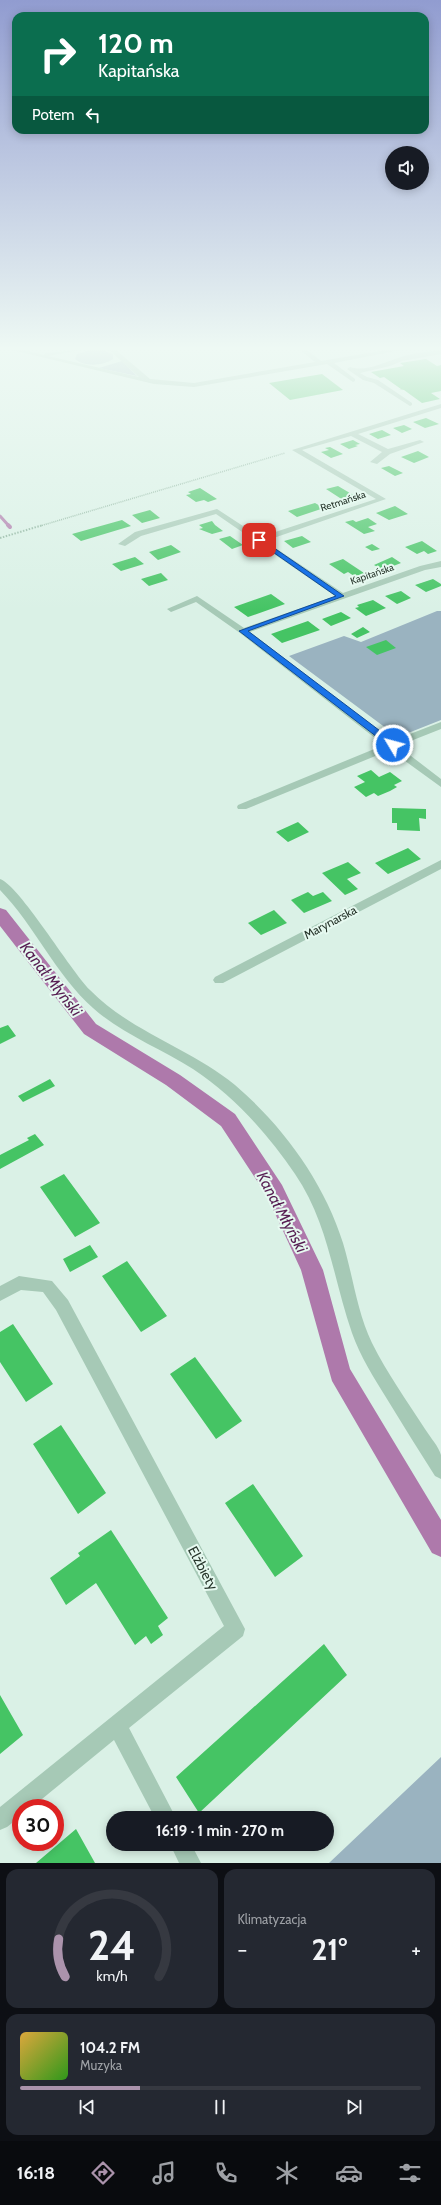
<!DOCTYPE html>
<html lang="pl">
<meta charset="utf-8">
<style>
:root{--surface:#171b24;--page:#242831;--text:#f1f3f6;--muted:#9ea1a6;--line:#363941;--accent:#ab93ac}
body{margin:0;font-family:Cabin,sans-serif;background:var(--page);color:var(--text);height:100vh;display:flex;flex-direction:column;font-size:15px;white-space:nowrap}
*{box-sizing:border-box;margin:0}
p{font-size:13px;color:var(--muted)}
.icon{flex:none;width:22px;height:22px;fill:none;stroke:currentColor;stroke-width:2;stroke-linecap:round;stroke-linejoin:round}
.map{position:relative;height:1863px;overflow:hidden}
.details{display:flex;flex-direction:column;gap:6px;padding:6px;background:#0d0f14;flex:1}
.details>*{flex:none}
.hud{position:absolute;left:12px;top:12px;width:417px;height:122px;border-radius:12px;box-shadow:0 2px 10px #0003;background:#0b6e4f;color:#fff;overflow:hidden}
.tools{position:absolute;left:385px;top:146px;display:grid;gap:8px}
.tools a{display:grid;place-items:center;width:44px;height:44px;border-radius:50%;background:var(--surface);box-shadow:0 2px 10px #0003;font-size:20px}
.speed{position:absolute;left:12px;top:1799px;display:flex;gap:8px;font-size:20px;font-weight:700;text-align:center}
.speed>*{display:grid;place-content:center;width:52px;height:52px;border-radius:50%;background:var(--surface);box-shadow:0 2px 10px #0003;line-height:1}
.speed .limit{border:6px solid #d22;background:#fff;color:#111}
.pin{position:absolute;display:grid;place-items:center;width:34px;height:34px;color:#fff;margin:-17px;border-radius:8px;box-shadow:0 2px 6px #0006}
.me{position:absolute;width:44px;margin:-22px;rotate:307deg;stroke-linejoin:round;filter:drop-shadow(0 0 3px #0008)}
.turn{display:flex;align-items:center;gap:14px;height:84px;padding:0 20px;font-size:18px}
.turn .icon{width:52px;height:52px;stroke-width:2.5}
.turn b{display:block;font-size:28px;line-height:34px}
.then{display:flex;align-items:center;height:38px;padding:0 20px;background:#0003;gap:8px;font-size:15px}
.big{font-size:30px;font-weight:700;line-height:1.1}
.details .card{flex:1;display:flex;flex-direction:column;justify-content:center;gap:6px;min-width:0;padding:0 14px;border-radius:12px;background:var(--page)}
.details .dial{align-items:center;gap:0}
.dial svg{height:104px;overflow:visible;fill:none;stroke:var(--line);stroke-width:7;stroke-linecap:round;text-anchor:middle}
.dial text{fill:var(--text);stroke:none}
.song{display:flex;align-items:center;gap:12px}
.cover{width:48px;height:48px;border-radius:6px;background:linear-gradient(135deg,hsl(40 70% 55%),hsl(110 70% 35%))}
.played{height:4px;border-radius:2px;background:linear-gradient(90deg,var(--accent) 30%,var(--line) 30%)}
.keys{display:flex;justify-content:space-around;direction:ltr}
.heat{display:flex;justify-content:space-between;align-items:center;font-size:22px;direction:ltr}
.details .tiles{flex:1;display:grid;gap:6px;grid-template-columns:1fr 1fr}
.card:last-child{grid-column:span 2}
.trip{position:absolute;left:106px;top:1811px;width:228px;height:40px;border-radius:20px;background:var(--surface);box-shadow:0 2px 10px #0003;font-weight:700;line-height:40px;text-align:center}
.tabs{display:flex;height:64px;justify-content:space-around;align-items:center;background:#090b0e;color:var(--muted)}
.tabs .icon{width:28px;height:28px}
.tabs .active{color:var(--accent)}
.tabs b{font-size:18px;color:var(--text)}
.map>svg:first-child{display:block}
.green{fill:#9ab3c0}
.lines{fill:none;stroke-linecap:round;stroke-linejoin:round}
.stream-far1{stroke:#ae79ab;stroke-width:3}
.stream{stroke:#ae79ab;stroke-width:4}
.canal{fill:#ae79ab;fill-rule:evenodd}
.building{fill:#45c464}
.path-far1{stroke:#90b5a0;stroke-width:1.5;stroke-dasharray:1 1;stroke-linecap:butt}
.path{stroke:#90b5a0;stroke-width:2;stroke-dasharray:1.5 1.5;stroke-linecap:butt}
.minor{fill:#a6c9b6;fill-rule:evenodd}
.route{fill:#1a73e8;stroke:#114b97}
.labels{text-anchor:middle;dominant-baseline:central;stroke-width:4;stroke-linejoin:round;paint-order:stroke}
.far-street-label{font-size:10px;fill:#27352b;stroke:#e6f9f0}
.street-label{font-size:12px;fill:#27352b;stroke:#e6f9f0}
.near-street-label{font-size:14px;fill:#27352b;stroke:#e6f9f0}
.near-water-label{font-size:16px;font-style:italic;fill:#561d52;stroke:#e6f9f0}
</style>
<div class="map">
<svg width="441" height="1863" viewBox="0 0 441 1863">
<rect width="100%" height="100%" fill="#daf1e6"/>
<path class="green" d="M101 350 113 354V359C103 366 84 367 75 359L77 354 87 351Z
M122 361 137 376 99 368Z
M437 611H441V720L398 737 289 656 344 636 361 642Z
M441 1757V1863H329Z"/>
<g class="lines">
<path class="stream-far1" d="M0 516 9 526"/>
<path class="stream" d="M8 525 10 527"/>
<path class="canal" d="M0 908 6 910 96 1024 180 1075 235 1114 282 1185 323 1270 350 1369 441 1520V1557L432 1553 332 1381 301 1270 267 1196 221 1126 166 1085 84 1034 0 926Z"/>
</g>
<path class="building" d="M426 359 437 366 441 365V391L431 393 440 399 422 403 404 390 399 389H401L384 377 380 378 371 372 404 366 400 363Z
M322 374 343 390 290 400 269 383Z
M426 418 439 424 425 428 413 422Z
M404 425 412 429 402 433 393 428Z
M382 430 391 435 378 439 369 434Z
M353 440 360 444 355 445 358 446 349 449 340 444Z
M330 447 343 454 331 458 321 452 329 450 325 448Z
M418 451 429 457 414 463 401 457Z
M389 466 403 473 395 476 381 468Z
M338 486 355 496 343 500 326 489Z
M200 488 217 499 208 502 204 500 196 502 186 495 191 494 188 492Z
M315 503 324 508 297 517 288 511Z
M395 506 408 514 389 520 376 513Z
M150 510 160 518 142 523 132 515Z
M368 518 377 524 368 527 375 531 364 534 345 522 353 520 356 522Z
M122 520 131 526 81 541 72 534Z
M212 521 215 525 223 531 212 534 199 529 203 528 199 525Z
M230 536 243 545 232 549 219 539Z
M302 536 311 542 293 548 284 541Z
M422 541 437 551 428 554 424 551 417 554 405 547Z
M372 544 380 549 372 551 365 547Z
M171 545 181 552 158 560 149 552Z
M135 557 144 564 121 571 112 564Z
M392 557 401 563 383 570 374 565Z
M343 559 367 575 357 578 348 572 344 574 329 564Z
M161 573 168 580 149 586 141 579Z
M433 579 441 584V586L426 592 415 585Z
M401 591 411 598 397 604 385 596Z
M271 594 285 604 248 617 234 607Z
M373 600 386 608 366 616 355 608 359 607 357 605Z
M341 612 351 618 331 626 322 619Z
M308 621 320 630 282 643 271 634Z
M363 627 370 632 357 638 351 634Z
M386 640 396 648 377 655 366 647Z
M371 770 379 777 390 772 402 781 394 785 397 787 390 791 378 796 374 793 366 797 354 787 365 782 357 776Z
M392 808 426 809V819L419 818 420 831 397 830V823H392Z
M298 822 309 832 288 842 276 832Z
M408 848 421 859 388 874 375 863Z
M348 862 361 873 347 879 358 889 345 895 322 873Z
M308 892 313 896 323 892 332 901 304 913 291 900Z
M274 910 287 923 261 935 248 923Z
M8 1025 16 1036 0 1044V1028Z
M50 1079 55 1086 23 1102 18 1096Z
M35 1134 44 1145 0 1169V1155L29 1140 27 1138Z
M64 1174 100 1223 75 1237 40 1187Z
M90 1245 98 1257 70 1272 63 1259Z
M127 1261 167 1316 141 1332 102 1276Z
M13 1324 53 1384 26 1402 0 1362V1332Z
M195 1357 242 1421 216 1439 170 1374Z
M61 1425 106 1493 78 1514 33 1444Z
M253 1484 303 1556 275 1577 225 1503Z
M111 1530 168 1618 158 1626 163 1635 151 1644 146 1636 135 1645 96 1583 66 1605 50 1578 80 1556 78 1553Z
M324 1644 347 1675 199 1813 176 1777Z
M0 1695 23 1735 0 1754Z
M76 1829 95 1863H36Z"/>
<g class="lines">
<path class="path-far1" d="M40 526 285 453"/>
<path class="path" d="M0 538 43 525"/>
<path class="minor" d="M12 350H24L44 355 45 353 80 350 48 356 139 377 109 350H116L150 379 194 383 315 362 300 350H307L321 361 386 350H401L334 363 355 379V381L353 382 327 364 194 387 154 384Z
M441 350V354L402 361 390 366 360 373 367 377 378 380 412 403V405L410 406 374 383 363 380 347 369 350 367C365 372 383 363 398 358 411 353 427 352 441 350Z
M441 404V408L358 434 388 449 420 440 424 442 390 454 377 464 370 462 382 452 351 436 302 450 386 499 265 541 343 593 420 566 441 561V567L425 570 250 632 392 741 441 722V729L398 746 441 779V787L390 750 246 809H238L237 807 238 805 384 745 240 633 196 602 171 612 167 609 197 596 244 628 335 596 216 514 141 536 125 546 118 544 135 532 217 509 260 537 376 499 292 450Z
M441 860V869L223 983H215L213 980 215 977Z
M0 879C19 885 70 970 90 990 131 1032 190 1048 235 1085 283 1126 324 1182 343 1243 353 1276 357 1312 372 1343 387 1373 407 1401 425 1429 430 1437 439 1447 441 1455 441 1462 441 1471 441 1479L435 1476C419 1451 403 1425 387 1399 374 1378 360 1356 352 1333 333 1278 328 1222 295 1174 267 1133 234 1096 193 1069 160 1048 122 1034 93 1008 55 974 35 926 0 890Z
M19 1276 52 1281 68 1300 245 1629 243 1636 129 1728 176 1818H155L114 1740 31 1808H21V1816L7 1827 0 1830V1807L224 1626 56 1310 43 1292 21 1290 0 1301V1286Z
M170 1844H191L201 1863H179Z"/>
</g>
<linearGradient id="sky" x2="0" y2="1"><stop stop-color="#919cd0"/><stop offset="0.57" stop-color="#eef9f4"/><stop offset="1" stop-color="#eef9f4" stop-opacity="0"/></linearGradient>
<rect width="441" height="611" fill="url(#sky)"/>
<path class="route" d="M257 539H261L344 596 248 631 396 743V747H390L239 631 336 596 257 541Z"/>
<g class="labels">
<g class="far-street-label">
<text transform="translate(343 501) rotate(-18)">Retmańska</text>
<text transform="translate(372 574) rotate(-19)">Kapitańska</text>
</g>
<g class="street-label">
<text transform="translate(330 922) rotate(-28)">Marynarska</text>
</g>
<g class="near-street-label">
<text transform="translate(203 1568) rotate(62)">Elżbiety</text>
</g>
<g class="near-water-label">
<text transform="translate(51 979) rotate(52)">Kanał Młyński</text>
<text transform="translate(282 1212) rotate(62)">Kanał Młyński</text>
</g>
</g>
</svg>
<div class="tools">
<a><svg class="icon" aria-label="sound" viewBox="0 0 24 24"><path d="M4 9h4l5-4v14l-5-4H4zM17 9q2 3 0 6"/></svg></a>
</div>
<div class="speed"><div class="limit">30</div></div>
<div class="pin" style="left:259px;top:540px;background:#d93025"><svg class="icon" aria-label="arrive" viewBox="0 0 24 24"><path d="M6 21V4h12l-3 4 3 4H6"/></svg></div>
<svg class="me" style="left:393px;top:745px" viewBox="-20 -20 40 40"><circle r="17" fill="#1a73e8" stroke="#fff" stroke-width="3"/><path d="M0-11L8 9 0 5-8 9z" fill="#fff"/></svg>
<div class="trip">16:19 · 1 min · 270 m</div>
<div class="hud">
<div class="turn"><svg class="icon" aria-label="right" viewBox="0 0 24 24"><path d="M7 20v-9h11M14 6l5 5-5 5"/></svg><div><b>120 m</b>Kapitańska</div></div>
<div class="then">Potem<svg class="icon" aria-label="left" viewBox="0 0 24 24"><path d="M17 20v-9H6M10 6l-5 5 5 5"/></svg></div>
</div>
</div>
<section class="details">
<div class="tiles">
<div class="card dial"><svg viewBox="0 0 100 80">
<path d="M14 69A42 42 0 1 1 86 69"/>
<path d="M14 69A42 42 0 0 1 9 40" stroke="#ab93ac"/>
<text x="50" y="56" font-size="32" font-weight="700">24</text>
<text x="50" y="72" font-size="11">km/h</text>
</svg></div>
<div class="card"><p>Klimatyzacja</p>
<div class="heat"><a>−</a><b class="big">21°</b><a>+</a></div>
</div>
<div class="card">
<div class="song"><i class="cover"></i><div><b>104.2 FM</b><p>Muzyka</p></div></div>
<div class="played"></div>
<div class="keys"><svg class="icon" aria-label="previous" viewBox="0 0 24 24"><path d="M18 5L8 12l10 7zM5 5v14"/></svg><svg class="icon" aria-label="pause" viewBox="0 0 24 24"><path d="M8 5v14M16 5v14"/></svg><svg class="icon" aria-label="next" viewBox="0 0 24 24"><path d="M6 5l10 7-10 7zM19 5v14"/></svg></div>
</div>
</div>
</section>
<nav class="tabs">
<b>16:18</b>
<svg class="icon active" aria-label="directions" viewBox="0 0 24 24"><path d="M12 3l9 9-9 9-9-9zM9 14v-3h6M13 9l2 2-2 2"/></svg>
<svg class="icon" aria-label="music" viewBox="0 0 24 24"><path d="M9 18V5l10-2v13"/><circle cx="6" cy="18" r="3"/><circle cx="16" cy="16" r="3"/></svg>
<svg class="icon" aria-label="phone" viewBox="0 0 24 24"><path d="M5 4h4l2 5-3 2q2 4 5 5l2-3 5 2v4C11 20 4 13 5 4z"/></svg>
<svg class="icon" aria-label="climate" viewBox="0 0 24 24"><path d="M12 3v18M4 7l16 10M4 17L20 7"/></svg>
<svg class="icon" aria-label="car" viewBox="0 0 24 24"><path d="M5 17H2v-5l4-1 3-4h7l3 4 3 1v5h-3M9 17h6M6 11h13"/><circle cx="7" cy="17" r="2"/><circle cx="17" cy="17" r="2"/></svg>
<svg class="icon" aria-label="filters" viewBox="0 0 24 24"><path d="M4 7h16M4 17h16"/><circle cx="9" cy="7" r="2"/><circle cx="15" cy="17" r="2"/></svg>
</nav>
